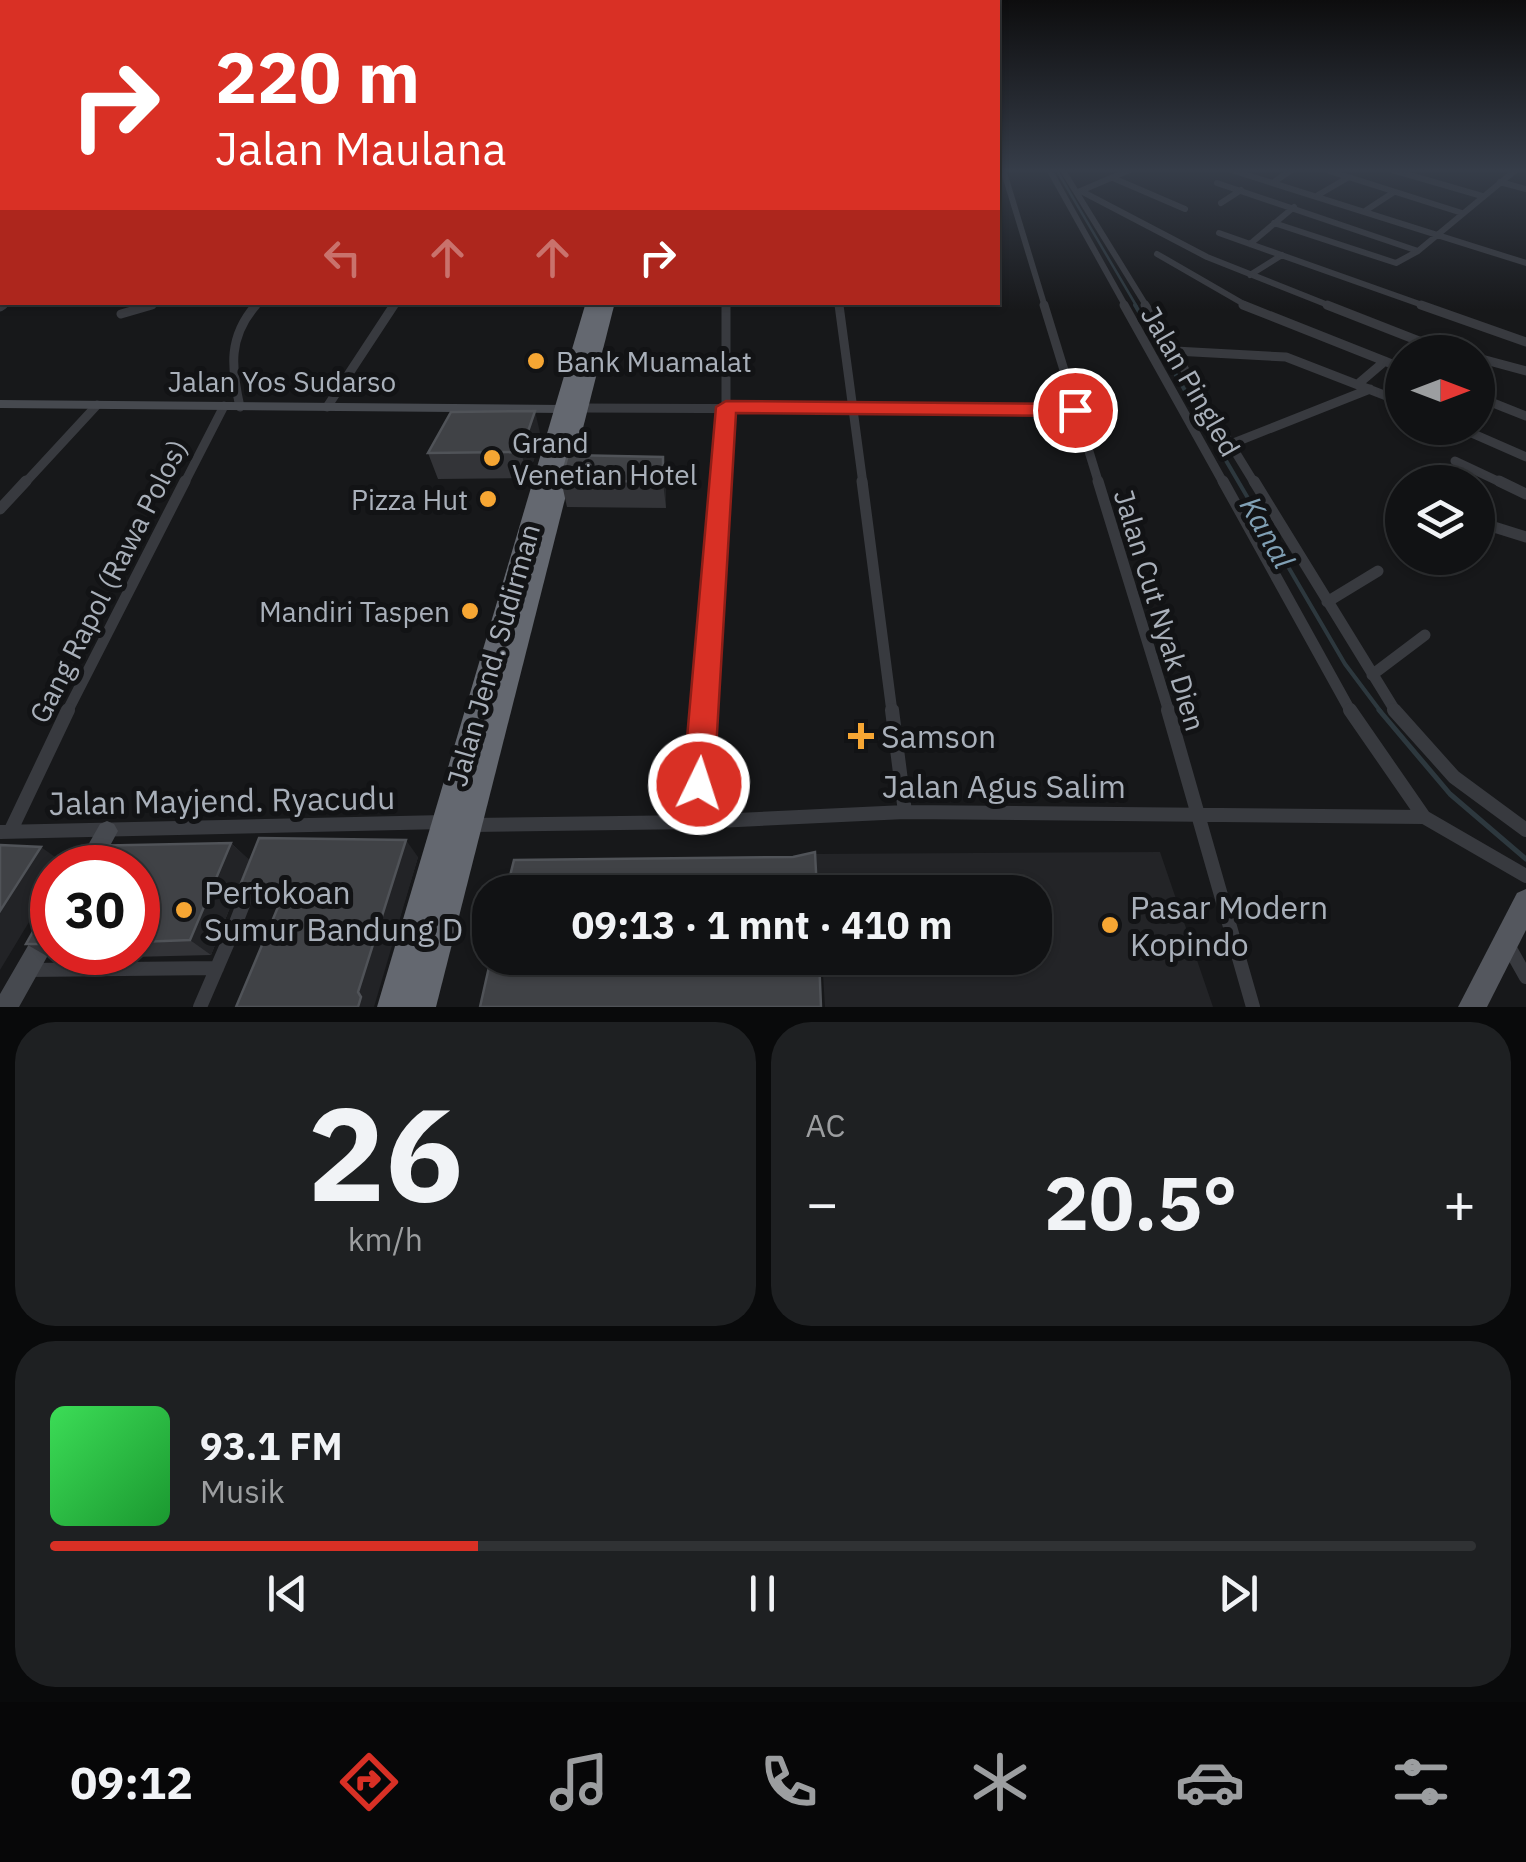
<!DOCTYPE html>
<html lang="id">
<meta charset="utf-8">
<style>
:root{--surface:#111214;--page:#1e2022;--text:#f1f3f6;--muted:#9c9ea0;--line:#303234;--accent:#d93025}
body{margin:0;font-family:"IBM Plex Sans",sans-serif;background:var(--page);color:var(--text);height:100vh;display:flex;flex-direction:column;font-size:38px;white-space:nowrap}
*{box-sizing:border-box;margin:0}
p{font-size:32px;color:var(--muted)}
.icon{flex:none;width:55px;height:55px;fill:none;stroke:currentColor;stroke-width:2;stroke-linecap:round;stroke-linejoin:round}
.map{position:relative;height:1007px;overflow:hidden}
.sheet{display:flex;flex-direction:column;gap:15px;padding:15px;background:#090a0b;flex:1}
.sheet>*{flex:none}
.top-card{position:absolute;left:0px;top:0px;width:1000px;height:305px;box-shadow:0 2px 8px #0004,0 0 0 2px var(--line);background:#d93025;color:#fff;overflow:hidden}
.needle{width:65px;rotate:90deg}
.buttons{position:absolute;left:1385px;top:335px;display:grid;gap:20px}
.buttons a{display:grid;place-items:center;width:110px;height:110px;border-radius:50%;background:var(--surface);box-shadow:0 2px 8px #0004,0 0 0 2px var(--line);font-size:50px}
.speed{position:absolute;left:30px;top:845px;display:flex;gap:20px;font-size:50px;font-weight:700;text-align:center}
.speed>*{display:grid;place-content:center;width:130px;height:130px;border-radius:50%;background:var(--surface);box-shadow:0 2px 8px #0004,0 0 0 2px var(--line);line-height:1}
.speed .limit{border:15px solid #d22;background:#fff;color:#111}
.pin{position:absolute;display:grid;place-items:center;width:85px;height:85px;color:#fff;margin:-42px;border:5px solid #fff;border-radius:50%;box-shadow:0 2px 10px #0007}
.me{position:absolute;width:110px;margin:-55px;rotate:4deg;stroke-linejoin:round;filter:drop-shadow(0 0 8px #0008)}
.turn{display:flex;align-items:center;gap:35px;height:210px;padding:0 50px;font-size:45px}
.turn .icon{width:130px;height:130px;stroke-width:2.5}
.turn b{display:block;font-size:70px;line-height:85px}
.lanes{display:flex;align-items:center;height:95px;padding:0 50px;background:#0003;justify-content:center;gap:50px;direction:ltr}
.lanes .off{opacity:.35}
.big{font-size:75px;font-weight:700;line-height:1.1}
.sheet .card{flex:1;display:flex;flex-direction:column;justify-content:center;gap:15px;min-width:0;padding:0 35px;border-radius:40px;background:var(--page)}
.sheet .dial{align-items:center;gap:0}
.dial b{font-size:130px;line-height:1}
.song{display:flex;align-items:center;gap:30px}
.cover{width:120px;height:120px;border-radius:15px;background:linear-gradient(135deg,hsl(130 70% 55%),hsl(130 70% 35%))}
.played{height:10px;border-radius:5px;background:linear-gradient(90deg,var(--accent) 30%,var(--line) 30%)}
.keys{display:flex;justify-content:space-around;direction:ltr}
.heat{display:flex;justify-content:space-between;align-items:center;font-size:55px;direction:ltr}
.sheet .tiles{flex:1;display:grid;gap:15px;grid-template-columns:1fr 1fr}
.card:last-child{grid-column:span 2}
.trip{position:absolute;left:472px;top:875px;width:580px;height:100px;border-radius:40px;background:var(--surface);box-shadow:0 2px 8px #0004,0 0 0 2px var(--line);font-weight:700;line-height:100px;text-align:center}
.tabs{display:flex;height:160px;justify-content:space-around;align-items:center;background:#070708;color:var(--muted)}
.tabs .icon{width:70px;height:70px}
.tabs .active{color:var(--accent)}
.tabs b{font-size:45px;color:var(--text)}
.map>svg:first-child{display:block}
.built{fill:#232427}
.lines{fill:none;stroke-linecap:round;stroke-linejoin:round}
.stream-far2{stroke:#2d383e;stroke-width:2.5}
.stream-far1{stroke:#2d383e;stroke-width:4}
.stream{stroke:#2d383e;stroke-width:5}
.street-far3{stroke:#383a3f;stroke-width:6}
.street-far2{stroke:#383a3f;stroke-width:9}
.street-far1{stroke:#383a3f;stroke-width:11}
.street{stroke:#383a3f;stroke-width:14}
.secondary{fill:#46494f;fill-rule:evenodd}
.primary{fill:#54575e;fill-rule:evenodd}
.highway{fill:#646870;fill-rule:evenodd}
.wall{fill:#333438}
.shaded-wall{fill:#222326}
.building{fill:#404246;stroke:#505358;stroke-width:2.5}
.route{fill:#d93025;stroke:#8d1f18;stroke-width:2.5}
.poi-dot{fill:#f6a633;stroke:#121315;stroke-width:4}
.labels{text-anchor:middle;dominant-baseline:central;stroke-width:10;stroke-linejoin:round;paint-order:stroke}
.poi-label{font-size:28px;fill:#a9b0ba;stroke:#121315;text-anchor:start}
.street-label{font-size:28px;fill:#a9b0ba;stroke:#121315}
.water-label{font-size:30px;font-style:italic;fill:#80a0b5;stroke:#121315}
.near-poi-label{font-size:32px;fill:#a9b0ba;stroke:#121315;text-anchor:start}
.near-street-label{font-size:32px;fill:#a9b0ba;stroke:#121315}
</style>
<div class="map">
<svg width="1526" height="1007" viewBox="0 0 1526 1007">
<rect width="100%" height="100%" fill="#17181a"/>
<path class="built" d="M1160 852 1213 1007H825L822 958H1035V892H818L816 854Z"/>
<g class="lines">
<path class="stream-far2" d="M1056 169 1137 307"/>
<path class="stream-far1" d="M1135 305 1345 664 1381 712"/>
<path class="stream" d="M1379 710 1450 794 1526 859"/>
<path class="street-far3" d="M1003 169 1045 307
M1049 169 1126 307
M1062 169 1147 307
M1228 169 1526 263
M1323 169 1462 213
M1389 169 1482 196
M1113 178 1185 209
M1274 182 1293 169
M1500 182 1526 189
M1217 183 1418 251
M1081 191 1207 257 1333 307
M1078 192 1132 169
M1318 195 1349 177
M1221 203 1241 190
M1365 211 1394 192
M1274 223 1396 263 1418 251 1517 169
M1219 233 1428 307
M1250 244 1294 207
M1157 254 1249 307
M1250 275 1282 255
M726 302V307
M839 302 840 307
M890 302 931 304
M0 307 6 302
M144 307 160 302
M254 307 258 302
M393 307 396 302"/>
<path class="street-far2" d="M839 305 863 484
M1044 305 1099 484
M1124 305 1224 484
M1145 305 1255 484
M1243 305 1402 368
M1327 305 1447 352
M1421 305 1526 342
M0 307 3 305
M121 314 152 305
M1175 351 1286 357 1402 402
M1478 358 1526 371
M1358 384 1385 361
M1478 397 1526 416
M240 407C231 367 228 337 256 305
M327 407 394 305
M580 408 1075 410
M1460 428 1526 457
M1231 444 1370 389
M1455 461 1504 484
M24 484 97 405
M184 484 224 406
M720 484 726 407V305"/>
<path class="street-far1" d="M862 481 892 712
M1098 481 1169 712
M1223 481 1351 712
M1254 481 1396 712
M1499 481 1526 494
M0 509 26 481
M1478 522 1526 537
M1327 602 1378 571
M1372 675 1425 635
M67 712 185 481
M704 712 721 481"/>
<path class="street" d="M892 710 905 812
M1168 710 1253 1007
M1350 710 1424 817
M1394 710 1454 777 1526 830
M696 822 704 710
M472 825 696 822 905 812 1424 817 1526 876
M0 832 444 822
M10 832 68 710
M251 884 232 933 278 932
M1508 945 1526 977
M28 970 217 968
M200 1007 232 933"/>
<path class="secondary" d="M0 400 564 405 571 409 564 413 0 408Z
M107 821 114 824 118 831 98 868H75L100 824Z
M52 915V948L19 1007H0V994L44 918Z"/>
<path class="primary" d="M1526 889V930L1487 1007H1458L1517 893Z"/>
<path class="highway" d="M586 302H615L436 1007H377Z"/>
</g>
<path class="wall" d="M541 437 528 478 438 479 428 453Z
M663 457 666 483V508L567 507 561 480Z
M231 843 249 860 211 955 52 959 26 944H52V952H138V868Z
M418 857 373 1006 279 904H257L239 888Z"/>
<path class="shaded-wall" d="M535 411 541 437 528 478 521 452Z
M663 457 666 483V508L663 482Z
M406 840 418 857 374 1007H358V992Z
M231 843 249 860 211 955 190 940Z
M41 847 65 864 63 868H52V884L0 970V911Z"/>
<path class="building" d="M535 411 521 452 428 453 451 412Z
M568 455 663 457V482L561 480Z
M259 838 406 840 358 992 361 997 358 1007H236L286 888H239Z
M231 843 190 940 138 942V868H70L82 846Z
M0 845 41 847 0 911Z
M815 852 817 892H506L514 860 793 857Z
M52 898V944H26Z
M491 958H819L821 1007H480Z"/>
<linearGradient id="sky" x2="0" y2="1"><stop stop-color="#0d0d0e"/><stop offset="0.55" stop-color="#363d49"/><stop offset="1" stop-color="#363d49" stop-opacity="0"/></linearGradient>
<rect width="1526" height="310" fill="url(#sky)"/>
<path class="route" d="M726 401 1075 404 1085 410 1075 416 736 413 714 784 710 794 699 798 688 794 683 784 716 407Z"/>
<g class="poi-dot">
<circle cx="536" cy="361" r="10"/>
<circle cx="492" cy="458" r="10"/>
<circle cx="488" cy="499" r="10"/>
<circle cx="470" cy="611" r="10"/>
<path d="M856 721h10v10h10v10h-10v10h-10v-10h-10v-10h10z"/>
<circle cx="184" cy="910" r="10"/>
<circle cx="1110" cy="925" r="10"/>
</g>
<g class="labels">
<g class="poi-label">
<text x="556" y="361">Bank Muamalat</text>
<text x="512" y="442">Grand<tspan x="512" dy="32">Venetian Hotel</tspan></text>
<text x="468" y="499" text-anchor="end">Pizza Hut</text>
<text x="450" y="611" text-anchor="end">Mandiri Taspen</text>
</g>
<g class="street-label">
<text x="282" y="381">Jalan Yos Sudarso</text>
<text transform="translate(1191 381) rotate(60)">Jalan Pingled</text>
<text transform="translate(108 581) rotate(-63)">Gang Rapol (Rawa Polos)</text>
<text transform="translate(1160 610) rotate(73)">Jalan Cut Nyak Dien</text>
<text transform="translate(493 655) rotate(-74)">Jalan Jend. Sudirman</text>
</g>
<g class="water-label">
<text transform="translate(1268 532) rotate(60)">Kanal</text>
</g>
<g class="near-poi-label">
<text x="881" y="736">Samson</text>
<text x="204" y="892">Pertokoan<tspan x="204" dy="37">Sumur Bandung D</tspan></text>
<text x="1130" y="907">Pasar Modern<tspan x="1130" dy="37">Kopindo</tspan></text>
</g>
<g class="near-street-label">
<text x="1004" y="786">Jalan Agus Salim</text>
<text transform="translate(222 800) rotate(-1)">Jalan Mayjend. Ryacudu</text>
</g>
</g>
</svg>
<div class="buttons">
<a><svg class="needle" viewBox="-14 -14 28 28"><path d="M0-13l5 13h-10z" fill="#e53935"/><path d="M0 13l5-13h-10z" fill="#9c9ea0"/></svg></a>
<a><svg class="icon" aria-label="layers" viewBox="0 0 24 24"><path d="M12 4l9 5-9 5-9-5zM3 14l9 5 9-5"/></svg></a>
</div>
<div class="speed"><div class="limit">30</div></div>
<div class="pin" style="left:1075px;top:410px;background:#d93025"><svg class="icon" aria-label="arrive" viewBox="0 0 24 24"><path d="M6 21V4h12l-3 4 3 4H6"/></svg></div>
<svg class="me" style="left:699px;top:784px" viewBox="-20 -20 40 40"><circle r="17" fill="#d93025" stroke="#fff" stroke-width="3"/><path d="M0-11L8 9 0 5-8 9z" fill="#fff"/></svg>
<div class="trip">09:13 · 1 mnt · 410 m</div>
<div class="top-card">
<div class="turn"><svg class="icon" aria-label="right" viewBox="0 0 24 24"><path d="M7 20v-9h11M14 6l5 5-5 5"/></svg><div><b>220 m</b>Jalan Maulana</div></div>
<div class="lanes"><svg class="icon off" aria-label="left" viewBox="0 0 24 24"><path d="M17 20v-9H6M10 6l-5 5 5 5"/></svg><svg class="icon off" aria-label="ahead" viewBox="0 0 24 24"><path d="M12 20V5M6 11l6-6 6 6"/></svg><svg class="icon off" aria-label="ahead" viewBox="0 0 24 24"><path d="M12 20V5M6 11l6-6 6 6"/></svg><svg class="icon" aria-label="right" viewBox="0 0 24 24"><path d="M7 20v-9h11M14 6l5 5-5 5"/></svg></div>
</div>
</div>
<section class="sheet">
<div class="tiles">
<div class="card dial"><b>26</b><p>km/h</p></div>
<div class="card"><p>AC</p>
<div class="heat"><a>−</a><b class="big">20.5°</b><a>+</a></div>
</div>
<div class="card">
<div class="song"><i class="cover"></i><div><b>93.1 FM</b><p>Musik</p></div></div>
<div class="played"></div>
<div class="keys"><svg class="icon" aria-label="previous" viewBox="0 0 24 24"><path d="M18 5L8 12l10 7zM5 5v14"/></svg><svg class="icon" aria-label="pause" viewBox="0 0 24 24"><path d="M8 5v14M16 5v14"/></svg><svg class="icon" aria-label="next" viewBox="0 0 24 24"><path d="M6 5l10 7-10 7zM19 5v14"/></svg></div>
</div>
</div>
</section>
<nav class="tabs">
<b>09:12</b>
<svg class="icon active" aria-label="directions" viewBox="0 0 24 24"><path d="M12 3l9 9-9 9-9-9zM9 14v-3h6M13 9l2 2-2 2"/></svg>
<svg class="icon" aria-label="music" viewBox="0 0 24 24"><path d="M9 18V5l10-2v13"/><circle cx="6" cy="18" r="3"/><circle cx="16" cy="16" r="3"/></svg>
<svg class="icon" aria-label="phone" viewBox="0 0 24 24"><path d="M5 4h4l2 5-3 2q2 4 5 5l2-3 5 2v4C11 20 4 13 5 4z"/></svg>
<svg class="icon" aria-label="climate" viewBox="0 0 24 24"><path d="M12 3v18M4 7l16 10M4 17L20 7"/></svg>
<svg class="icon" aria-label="car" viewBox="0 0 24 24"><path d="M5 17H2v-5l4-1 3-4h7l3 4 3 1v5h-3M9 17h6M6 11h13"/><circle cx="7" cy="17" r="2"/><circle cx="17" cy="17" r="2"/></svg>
<svg class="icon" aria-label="filters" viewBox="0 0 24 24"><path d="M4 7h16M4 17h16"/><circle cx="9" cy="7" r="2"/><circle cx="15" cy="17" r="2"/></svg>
</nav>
